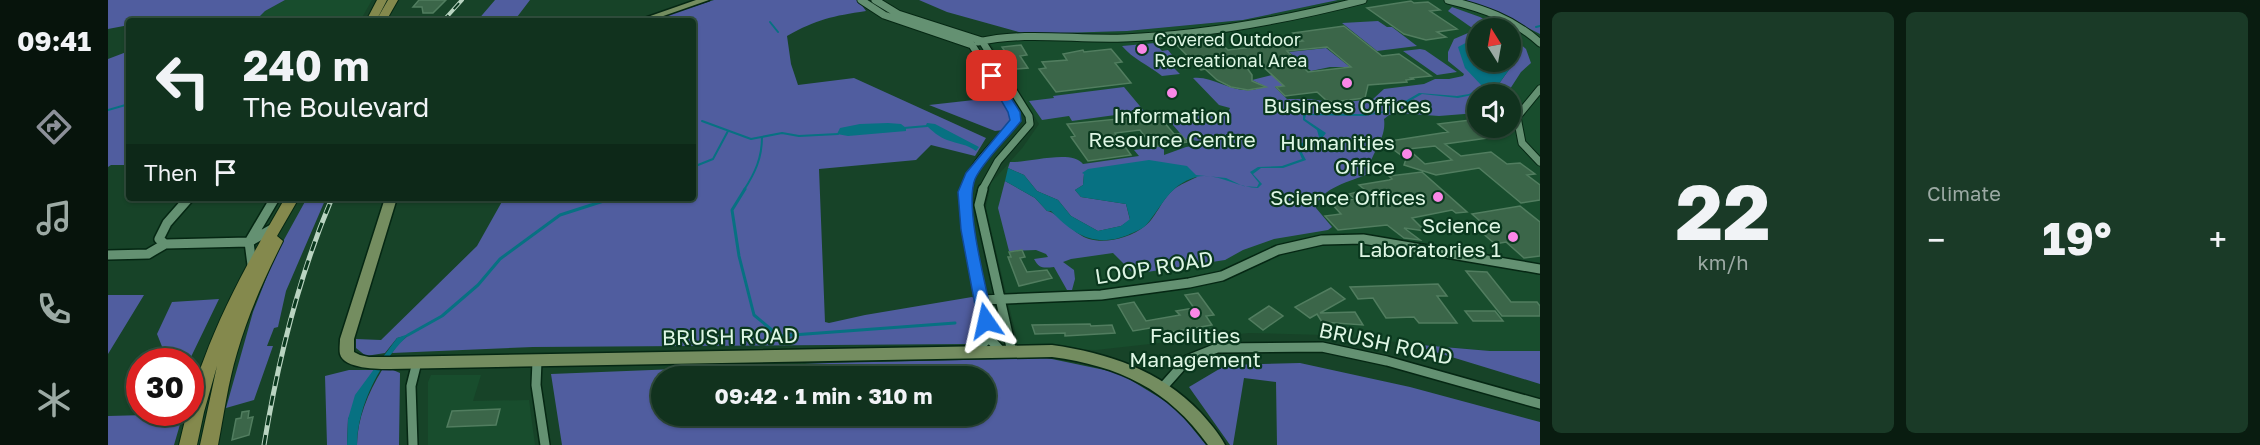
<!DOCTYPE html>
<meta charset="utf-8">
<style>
:root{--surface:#11321e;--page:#1a3a27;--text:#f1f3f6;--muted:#9caaa4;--line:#304d3c;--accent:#8c9099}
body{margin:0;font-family:"Golos Text",sans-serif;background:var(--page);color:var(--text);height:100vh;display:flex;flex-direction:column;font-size:22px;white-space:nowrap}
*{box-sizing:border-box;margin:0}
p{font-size:20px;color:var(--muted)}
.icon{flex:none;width:33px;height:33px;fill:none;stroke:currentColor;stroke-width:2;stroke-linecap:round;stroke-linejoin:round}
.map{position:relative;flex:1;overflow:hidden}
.panel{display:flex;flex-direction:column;gap:12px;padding:12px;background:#091c10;width:720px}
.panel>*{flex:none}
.guide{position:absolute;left:18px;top:18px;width:570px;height:183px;border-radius:6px;box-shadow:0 2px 4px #0004,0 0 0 2px var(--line);background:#11321e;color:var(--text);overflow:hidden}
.needle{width:39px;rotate:349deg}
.controls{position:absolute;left:1359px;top:18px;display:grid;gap:12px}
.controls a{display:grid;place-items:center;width:54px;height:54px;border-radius:50%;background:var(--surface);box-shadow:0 2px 4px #0004,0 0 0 2px var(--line);font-size:30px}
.speed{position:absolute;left:18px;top:348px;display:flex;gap:12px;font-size:30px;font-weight:700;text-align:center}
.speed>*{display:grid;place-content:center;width:78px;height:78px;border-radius:50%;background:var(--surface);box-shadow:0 2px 4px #0004,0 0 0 2px var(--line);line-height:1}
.speed .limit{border:9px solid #d22;background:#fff;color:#111}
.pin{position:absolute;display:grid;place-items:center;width:51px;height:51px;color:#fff;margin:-26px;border-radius:12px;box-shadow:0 3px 9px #0006}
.me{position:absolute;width:66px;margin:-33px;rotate:349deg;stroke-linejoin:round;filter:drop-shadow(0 0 4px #0008)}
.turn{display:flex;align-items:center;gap:21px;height:126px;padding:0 18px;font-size:27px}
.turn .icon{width:78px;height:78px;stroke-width:2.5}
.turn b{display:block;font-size:42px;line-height:51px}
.then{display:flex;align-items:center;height:57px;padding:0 18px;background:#0003;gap:12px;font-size:22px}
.big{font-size:45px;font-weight:700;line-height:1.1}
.panel .widget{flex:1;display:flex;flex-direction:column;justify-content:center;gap:9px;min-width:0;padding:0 21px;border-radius:9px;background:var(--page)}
.panel .dial{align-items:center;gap:0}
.dial b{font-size:78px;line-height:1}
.heat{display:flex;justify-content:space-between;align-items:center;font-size:33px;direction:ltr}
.panel .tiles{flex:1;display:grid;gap:12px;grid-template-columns:repeat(2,1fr)}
.trip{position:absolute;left:543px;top:366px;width:345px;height:60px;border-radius:30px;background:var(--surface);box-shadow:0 2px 4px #0004,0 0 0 2px var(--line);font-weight:700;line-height:60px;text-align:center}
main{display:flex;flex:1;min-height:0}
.tabs{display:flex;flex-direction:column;width:108px;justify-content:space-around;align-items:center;background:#07140c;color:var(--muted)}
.tabs .icon{width:42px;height:42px}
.tabs .selected{color:var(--accent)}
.tabs b{font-size:27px;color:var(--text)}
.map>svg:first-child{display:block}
.built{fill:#184d2d;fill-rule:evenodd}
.green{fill:#505d9f;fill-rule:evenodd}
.water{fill:#077182}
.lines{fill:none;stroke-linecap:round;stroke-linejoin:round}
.stream-far1{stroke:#077182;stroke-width:2}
.stream{stroke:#077182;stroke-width:3}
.building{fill:#3b6649;stroke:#517d5f;stroke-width:1.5;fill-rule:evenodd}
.street-far1-casing{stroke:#052713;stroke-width:9}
.street-casing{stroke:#052713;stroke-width:12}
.secondary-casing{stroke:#052713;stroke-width:3}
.primary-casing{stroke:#052713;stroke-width:2}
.street-far1{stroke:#649172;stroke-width:7}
.street{stroke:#649172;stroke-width:9}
.secondary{fill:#748d60;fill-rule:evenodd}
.primary{fill:#84894d;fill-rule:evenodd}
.rail-far1-casing{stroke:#b9d4c1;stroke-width:4}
.rail-casing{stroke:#b9d4c1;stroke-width:5}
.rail-far1{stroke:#0a381e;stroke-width:2;stroke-dasharray:8;stroke-linecap:butt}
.rail{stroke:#0a381e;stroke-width:3;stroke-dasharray:10;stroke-linecap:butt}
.route{fill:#1a73e8;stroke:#114b97;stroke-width:1.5}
.poi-dot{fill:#fa87e7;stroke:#0a381e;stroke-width:2}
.labels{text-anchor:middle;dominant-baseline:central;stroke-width:4.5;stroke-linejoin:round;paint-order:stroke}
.far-poi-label{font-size:18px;fill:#def6e4;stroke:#0a381e;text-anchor:start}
.poi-label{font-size:21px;fill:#def6e4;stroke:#0a381e}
.street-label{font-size:21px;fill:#def6e4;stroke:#0a381e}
</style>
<main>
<nav class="tabs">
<b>09:41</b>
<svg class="icon selected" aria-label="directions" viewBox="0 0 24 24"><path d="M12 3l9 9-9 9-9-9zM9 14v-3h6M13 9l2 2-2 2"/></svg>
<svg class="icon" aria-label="music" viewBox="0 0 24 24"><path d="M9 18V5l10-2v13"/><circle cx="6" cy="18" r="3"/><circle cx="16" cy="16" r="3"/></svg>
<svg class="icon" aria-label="phone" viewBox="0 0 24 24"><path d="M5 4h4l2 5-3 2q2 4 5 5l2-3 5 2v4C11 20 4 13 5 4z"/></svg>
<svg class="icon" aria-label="climate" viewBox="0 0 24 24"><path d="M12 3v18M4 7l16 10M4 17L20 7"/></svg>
</nav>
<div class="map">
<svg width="1432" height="445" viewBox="0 0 1432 445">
<rect width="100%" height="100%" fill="#174328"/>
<path class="built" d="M177 0H264L252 21H147L157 11Z
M1230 0H1350L1390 13 1432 33V351H1382L1216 335 1141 333 988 350 911 348 878 208 883 183 915 147 931 124 882 43 876 37 885 34 1019 31 1135 20ZM1370 28H1402V62H1370ZM1370 94H1402V128H1370Z
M323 375H373L365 401 421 400 427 445H320V382Z"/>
<path class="green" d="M0 0H177L157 11 147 21H21V25L0 29Z
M387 0H422L406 21H369Z
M606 0H750L758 11C725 16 709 19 679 36L683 64 690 85 746 78 878 138 867 156 823 145 808 160 711 169 717 322 721 323 757 315 864 297 868 299 874 333C872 342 866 343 857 344L425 347 284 353 290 344 301 335 289 338 277 353 258 356 248 348V339L273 340 369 246 396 198H585V21H582L586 16 581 21H541Z
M811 0H1230L1135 20 1019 31 918 34 839 12Z
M1350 0H1432V34L1390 13Z
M1344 7 1372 17 1393 28H1370L1369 37 1361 40 1376 86 1390 85 1408 60 1403 52V36L1418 49 1423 63 1413 72 1402 89 1386 91 1384 94H1370L1369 113 1331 116 1289 113 1281 115 1276 119C1279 140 1261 154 1260 174 1244 181 1211 188 1208 208L1224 227 1220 230 1166 239 1135 250 1117 260 1026 274 1005 253 963 259 955 262 966 270 967 279 964 290H959L946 267C936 268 931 269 926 259L940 257 938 254 928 250 901 251 890 208 897 181 927 198 939 211C951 213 966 235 981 239 998 244 1022 238 1037 226 1049 217 1054 197 1069 187 1075 183 1083 180 1089 177L976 174 975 185 967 190 973 197 1018 204 1022 220 1013 226 990 231 963 216 950 200 929 191 916 175 900 168 902 162C920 163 964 149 975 164L1031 156 1026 150 1056 146V155L1078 147 1104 143 1077 139 1059 118 1107 111 1119 115 1122 108 1111 105 1085 78C1108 75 1130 100 1156 86L1144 80 1164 75 1176 86 1167 87 1179 99H1202L1229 103 1265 99 1276 89 1316 84 1327 79H1341L1355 76 1356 74 1340 61V52L1346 39 1367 30 1340 11Z
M1270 21 1279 27H1284L1309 46 1269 51 1234 23Z
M1047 43 1054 51 1060 50 1069 61 1061 63 1072 74 1054 76C1040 65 1025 59 1014 46Z
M1218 48 1242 67H1222L1203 71 1181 52Z
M1312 49 1317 50 1349 72 1329 75 1295 51Z
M21 51V165H3L0 167V59Z
M1016 87 1036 111 964 121 961 116 934 120 921 101 946 98 945 96Z
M893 97 904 116 902 123 896 130 887 131 821 105Z
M199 198H218L178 291 170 327 166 328 159 346H165L146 400 118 408 145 312 167 256Z
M0 295H36L0 354Z
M111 299 82 359 55 361V349L49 334 64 302Z
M1301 344 1382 351H1432V384Z
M939 358 1011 373 1067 407 1098 445H454L443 374 721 363ZM554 376H878V416H554Z
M1192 363 1302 387 1432 422V445H1169L1168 382 1136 378 1125 445H1122L1081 387 1118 365Z
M241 370H266L240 419 239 445H219L217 376Z
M274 370H285L292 373 291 445H249C249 419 260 393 274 370Z
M75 414 66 445H0V416Z"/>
<path class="water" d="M1369 37 1370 62H1402L1403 52 1408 60 1390 85 1378 86 1364 95 1350 98 1314 94 1284 111 1256 116 1198 115 1197 119 1218 133 1211 142 1191 147 1198 160 1175 168H1153L1145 174 1154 184 1150 188C1130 188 1108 172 1088 177 1061 185 1055 205 1039 224 1035 229 1026 232 1020 235 987 248 966 235 943 211H939L927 198 897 181 900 168 916 175 929 191 950 200 963 216 990 231 1013 226 1022 219 1018 204 973 197 967 190 975 185 976 174 974 173 980 169 1041 160 1079 166 1088 175 1118 178 1135 186 1149 187 1151 183 1142 172 1150 167 1174 166 1194 159 1188 145 1211 137 1209 130 1195 120V114H1262L1282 110 1311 93 1349 96 1361 94 1374 86 1357 68 1350 47Z
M780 123 793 124 798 128V131L740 136 729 134 732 128 752 124Z
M819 123 827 124 871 147 868 151C859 144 850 144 839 140 831 137 824 131 818 125Z
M303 333C274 357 249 406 249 445H239L240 419 247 395 289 338Z"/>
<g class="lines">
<path class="stream-far1" d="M662 22 670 32
M1428 27 1432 26
M0 110 21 104
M594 121 643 139 674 133 691 136 730 134
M796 128 819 126
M585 167 605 159 620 131
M636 190C647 173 654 158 654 137"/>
<path class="stream" d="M637 189 624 210 631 256 646 315 671 336 847 323
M300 335 334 316 370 285 392 259 452 215 505 198"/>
</g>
<path class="building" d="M311 0H338L325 13H315L314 7H305Z
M1303 1 1306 3 1320 2 1332 10 1322 11 1349 29 1329 32 1338 37 1318 40 1296 34 1259 8Z
M1236 26 1274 56 1291 54 1323 76 1303 78 1305 79 1298 80 1299 82 1260 85 1257 98 1224 102 1218 100 1209 92 1177 96 1168 87 1176 86 1151 63 1137 65 1144 75V81L1158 87 1140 90 1123 87 1109 80 1097 69 1093 70 1064 40 1105 36 1120 50 1195 41 1185 33ZM1219 47 1243 67 1200 72 1179 51Z
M913 45 919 55 912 56 920 68 909 69 894 47Z
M1003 49 1014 62 1007 63 1023 83 948 92 931 69 938 68 934 62 959 60 955 54 975 50 976 52Z
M1050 115 1066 134H1072L1080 142 1045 147 1032 130 1007 133 1023 155 980 161 963 137 967 136 959 124Z
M1370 119V128H1383L1394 136 1337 144 1353 156 1383 152 1399 164 1412 163 1427 174 1419 175 1432 185V200L1413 203 1371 168 1328 175 1296 165 1298 159 1286 150 1287 146 1282 141 1340 132 1330 124ZM1327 146 1344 160 1317 164 1300 149Z
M1314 172 1359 212 1348 213 1344 210 1304 218 1317 231 1296 228 1312 240 1296 238 1279 225 1230 230 1217 216 1233 214 1223 203 1247 199 1241 194 1257 190 1251 185 1281 180 1284 179 1281 176Z
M1412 206 1432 222V256L1416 258 1398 242 1387 244 1372 231 1381 229 1364 214Z
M914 250 917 257 912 258 919 272 939 270 944 278 911 286 900 257H903L901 252Z
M1358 271 1379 272 1403 302H1429L1432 306V316H1394Z
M1330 284 1339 296H1329L1349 323H1311L1306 317 1278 318 1265 298 1250 299 1242 287Z
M1223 288 1237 299 1212 313 1247 312 1255 325 1214 322 1209 314 1202 318 1187 307Z
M1090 293 1106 315 1098 316 1104 325 1047 335 1042 328 1025 331 1010 305 1026 302 1038 321 1072 315 1068 311 1086 308 1077 295Z
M1161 306 1175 316 1155 330 1141 319Z
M1357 311H1387L1395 321H1365Z
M982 324 983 326 1004 325 1007 333 957 336V333L927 334 924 325Z
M392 409 388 425 339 427 344 411Z
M141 411 140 418 145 417 141 435 124 440 128 419 133 418 134 412Z"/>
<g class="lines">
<defs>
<path id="street-far1" d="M753 0 776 15 864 45 906 112 907 121C891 143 862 162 858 190
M767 0 790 14 874 41 921 116 922 124 890 161 874 190
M1340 0C1374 8 1406 19 1432 43
M870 42C918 31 967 40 1016 38 1097 35 1177 20 1255 0
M1432 89 1409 117 1414 143 1432 162"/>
<path id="street" d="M858 189 860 234 881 338 894 352
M875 189 871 205 904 352
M141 242 167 198
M141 242 144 265
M57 244 51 239 59 223 81 198
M0 255 40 254 57 244 141 242 164 229
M873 300 993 295 1081 283 1114 276 1170 250 1214 240 1255 239 1432 269
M861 350 873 345 881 338
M429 361 428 385 437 445
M1055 387 1079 360 1109 348 1214 347 1279 361 1432 404
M305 445 303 386 309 362"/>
<path id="secondary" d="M588 0H601L541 21H528Z
M277 198H289L246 339V352L252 355 261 357H282L944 345C1000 353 1052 370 1092 412 1101 422 1111 433 1117 445H1100C1060 389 1011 366 944 357L282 369C270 369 236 369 232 354 231 350 232 343 232 339Z"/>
<path id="primary" d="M269 0H279L268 21H258Z
M280 0H290L278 21H268Z
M177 198H191L169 236 175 241C157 277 140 314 129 353 120 383 116 414 110 445H92L109 366 96 412 89 445H71L79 412H82C82 393 89 377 96 359 117 302 147 250 177 198Z"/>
</defs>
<use href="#street-far1" class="street-far1-casing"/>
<use href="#street" class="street-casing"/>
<use href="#secondary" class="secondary-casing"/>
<use href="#primary" class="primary-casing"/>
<use href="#street-far1" class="street-far1"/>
<use href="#street" class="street"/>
<use href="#secondary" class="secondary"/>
<use href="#primary" class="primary"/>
<defs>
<path id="rail-far1" d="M335 21 354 0"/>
<path id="rail" d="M156 445C170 360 190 278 224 198"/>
</defs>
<use href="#rail-far1" class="rail-far1-casing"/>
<use href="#rail" class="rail-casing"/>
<use href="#rail-far1" class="rail-far1"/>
<use href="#rail" class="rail"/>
</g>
<path class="route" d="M884 73 888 74 912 112 913 121C900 138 876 160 867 179 856 207 879 289 885 321L883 325H872L870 321 853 230 850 192 858 173 902 120 900 112 879 76Z"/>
<g class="poi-dot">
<circle cx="1034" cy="49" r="6"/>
<circle cx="1239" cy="83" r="6"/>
<circle cx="1064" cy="93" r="6"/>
<circle cx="1299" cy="154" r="6"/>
<circle cx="1330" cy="197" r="6"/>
<circle cx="1405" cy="237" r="6"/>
<circle cx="1087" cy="313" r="6"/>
</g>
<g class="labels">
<g class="far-poi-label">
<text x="1046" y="39">Covered Outdoor<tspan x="1046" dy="21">Recreational Area</tspan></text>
</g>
<g class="poi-label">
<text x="1239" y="105">Business Offices</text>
<text x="1064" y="115">Information<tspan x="1064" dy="24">Resource Centre</tspan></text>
<text x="1287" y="142" text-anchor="end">Humanities<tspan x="1287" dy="24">Office</tspan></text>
<text x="1318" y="197" text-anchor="end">Science Offices</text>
<text x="1393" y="225" text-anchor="end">Science<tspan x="1393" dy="24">Laboratories 1</tspan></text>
<text x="1087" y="335">Facilities<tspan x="1087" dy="24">Management</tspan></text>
</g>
<g class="street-label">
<text transform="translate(1046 267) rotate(-9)">LOOP ROAD</text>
<text transform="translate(622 336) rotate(-1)">BRUSH ROAD</text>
<text transform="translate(1278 343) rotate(12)">BRUSH ROAD</text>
</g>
</g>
</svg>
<div class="controls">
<a><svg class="needle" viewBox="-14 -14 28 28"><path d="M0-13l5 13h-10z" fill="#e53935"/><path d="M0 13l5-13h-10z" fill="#9caaa4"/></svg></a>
<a><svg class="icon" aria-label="sound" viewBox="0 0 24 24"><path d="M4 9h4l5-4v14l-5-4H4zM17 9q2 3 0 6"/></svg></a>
</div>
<div class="speed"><div class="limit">30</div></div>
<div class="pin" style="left:884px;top:76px;background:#d93025"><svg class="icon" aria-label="arrive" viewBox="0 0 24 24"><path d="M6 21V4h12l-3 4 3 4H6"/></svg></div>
<svg class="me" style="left:878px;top:321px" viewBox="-20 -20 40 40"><path d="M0-17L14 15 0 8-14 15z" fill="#1a73e8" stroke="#fff" stroke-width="4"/></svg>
<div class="trip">09:42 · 1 min · 310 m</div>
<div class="guide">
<div class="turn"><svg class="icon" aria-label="left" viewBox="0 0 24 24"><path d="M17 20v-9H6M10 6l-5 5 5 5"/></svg><div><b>240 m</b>The Boulevard</div></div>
<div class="then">Then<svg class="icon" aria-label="arrive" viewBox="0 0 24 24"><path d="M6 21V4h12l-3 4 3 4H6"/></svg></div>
</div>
</div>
<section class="panel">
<div class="tiles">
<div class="widget dial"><b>22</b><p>km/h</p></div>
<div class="widget"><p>Climate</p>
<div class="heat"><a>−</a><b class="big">19°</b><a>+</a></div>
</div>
</div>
</section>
</main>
